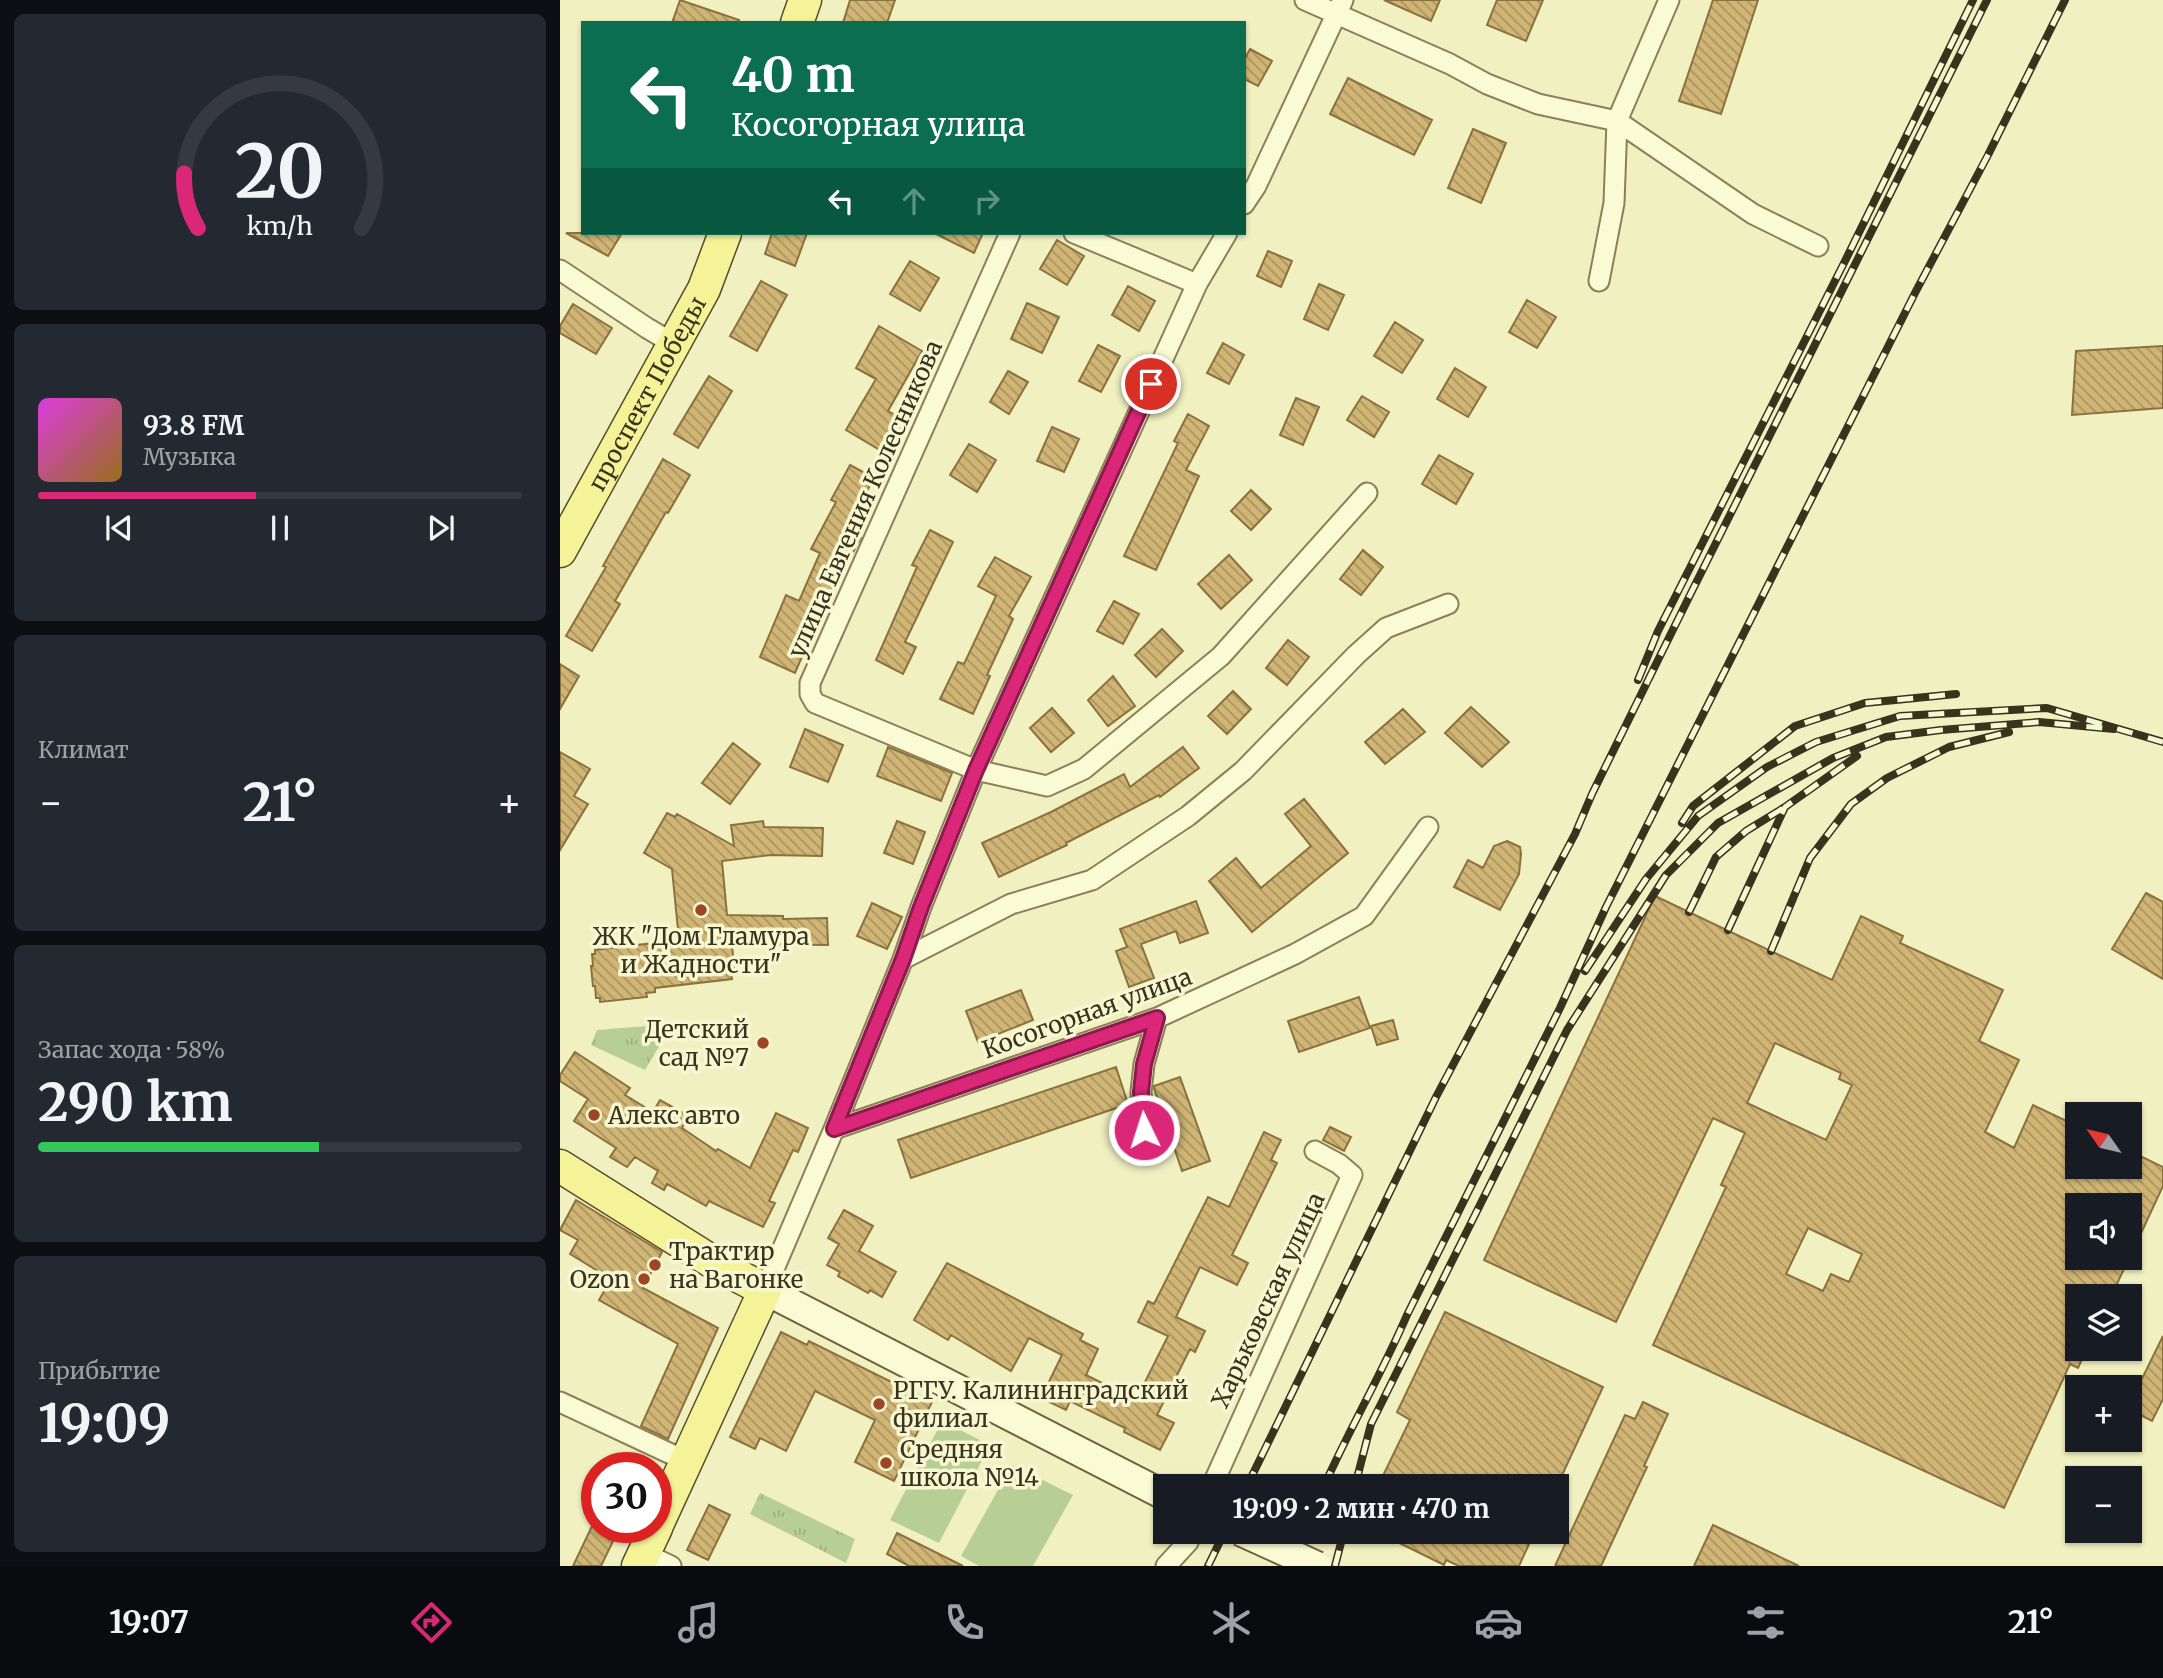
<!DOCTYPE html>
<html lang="ru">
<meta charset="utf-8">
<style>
:root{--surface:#171b24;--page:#242831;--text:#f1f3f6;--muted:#9ea1a6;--line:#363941;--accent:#db2777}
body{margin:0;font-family:Merriweather,serif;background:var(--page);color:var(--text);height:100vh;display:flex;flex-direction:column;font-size:26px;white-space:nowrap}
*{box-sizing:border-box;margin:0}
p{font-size:23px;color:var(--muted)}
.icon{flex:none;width:38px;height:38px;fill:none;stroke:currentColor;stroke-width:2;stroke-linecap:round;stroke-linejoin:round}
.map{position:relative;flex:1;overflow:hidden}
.side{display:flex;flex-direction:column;gap:14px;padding:14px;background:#0d0f14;width:560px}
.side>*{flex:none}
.guide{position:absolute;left:21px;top:21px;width:665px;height:214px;border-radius:0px;box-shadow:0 2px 5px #0004;background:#0b6e4f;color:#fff;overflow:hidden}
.needle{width:46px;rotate:304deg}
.controls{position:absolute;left:1505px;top:1102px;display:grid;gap:14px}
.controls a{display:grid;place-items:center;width:77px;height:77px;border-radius:0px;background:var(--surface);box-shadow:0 2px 5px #0004;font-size:35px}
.speed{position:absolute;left:21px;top:1452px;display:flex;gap:14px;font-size:35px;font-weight:700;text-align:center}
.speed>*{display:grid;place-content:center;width:91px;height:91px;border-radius:50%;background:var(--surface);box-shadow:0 2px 5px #0004;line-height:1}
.speed .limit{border:10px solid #d22;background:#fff;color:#111}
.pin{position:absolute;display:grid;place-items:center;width:60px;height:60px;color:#fff;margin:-30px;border:4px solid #fff;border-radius:50%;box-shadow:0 2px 7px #0007}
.me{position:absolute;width:77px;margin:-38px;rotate:356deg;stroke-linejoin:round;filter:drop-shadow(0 0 5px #0008)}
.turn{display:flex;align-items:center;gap:24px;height:147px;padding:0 35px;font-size:32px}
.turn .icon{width:91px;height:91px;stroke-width:2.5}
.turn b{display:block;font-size:49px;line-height:60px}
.lanes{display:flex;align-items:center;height:66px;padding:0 35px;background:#0003;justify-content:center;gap:35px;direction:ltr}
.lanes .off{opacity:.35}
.big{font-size:52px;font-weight:700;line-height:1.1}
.side .widget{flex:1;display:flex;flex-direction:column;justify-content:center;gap:10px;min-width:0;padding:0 24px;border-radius:10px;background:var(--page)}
.side .dial{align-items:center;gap:0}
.dial svg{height:182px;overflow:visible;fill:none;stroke:var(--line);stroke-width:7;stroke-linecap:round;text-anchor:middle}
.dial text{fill:var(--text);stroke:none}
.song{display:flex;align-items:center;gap:21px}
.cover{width:84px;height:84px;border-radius:10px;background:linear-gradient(135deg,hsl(300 70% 55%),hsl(40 70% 35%))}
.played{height:7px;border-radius:4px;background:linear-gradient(90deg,var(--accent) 45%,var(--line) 45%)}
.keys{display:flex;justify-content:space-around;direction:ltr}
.heat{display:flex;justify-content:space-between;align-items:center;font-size:38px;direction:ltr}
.charge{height:10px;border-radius:5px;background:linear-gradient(90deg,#34c759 58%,var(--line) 0)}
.trip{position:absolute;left:593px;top:1474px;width:416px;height:70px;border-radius:0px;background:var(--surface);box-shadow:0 2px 5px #0004;font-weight:700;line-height:70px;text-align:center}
.dock{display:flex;height:112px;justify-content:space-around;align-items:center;background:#090b0e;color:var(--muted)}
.dock .icon{width:49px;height:49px}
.dock .active{color:var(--accent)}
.dock b{font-size:32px;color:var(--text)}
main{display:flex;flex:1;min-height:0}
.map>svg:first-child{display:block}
.grass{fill:#b7cf94}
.park{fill:url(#park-tufts)}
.building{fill:url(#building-back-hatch);stroke:#8b723c;stroke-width:2;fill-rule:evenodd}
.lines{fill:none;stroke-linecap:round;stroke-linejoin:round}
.street-casing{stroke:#8b8158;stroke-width:23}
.secondary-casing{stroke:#6c623b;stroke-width:32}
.primary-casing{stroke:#584d2c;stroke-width:35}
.street{stroke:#fafad5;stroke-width:19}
.secondary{stroke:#fafad5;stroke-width:28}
.primary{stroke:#f5f397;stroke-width:32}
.rail-casing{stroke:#39331d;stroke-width:8}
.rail{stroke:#f7f7d1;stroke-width:5;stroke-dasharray:16;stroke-linecap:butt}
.secondary-bridge-casing{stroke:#6c623b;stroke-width:32;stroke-linecap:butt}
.secondary-bridge{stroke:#fafad5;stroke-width:28}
.route-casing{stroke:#8e194d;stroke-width:18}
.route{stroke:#db2777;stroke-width:12}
.poi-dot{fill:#9d4625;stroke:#f7f7d1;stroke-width:2.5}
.labels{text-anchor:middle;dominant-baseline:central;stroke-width:7;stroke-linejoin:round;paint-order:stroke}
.street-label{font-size:24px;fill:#39331d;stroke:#f7f7d1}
.poi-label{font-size:24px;fill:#39331d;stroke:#f7f7d1;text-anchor:start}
</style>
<main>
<section class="side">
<div class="widget dial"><svg viewBox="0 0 100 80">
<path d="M14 69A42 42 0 1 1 86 69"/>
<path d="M14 69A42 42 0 0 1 8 45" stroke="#db2777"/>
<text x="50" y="56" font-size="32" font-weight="700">20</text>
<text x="50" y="72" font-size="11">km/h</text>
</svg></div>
<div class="widget">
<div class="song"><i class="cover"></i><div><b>93.8 FM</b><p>Музыка</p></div></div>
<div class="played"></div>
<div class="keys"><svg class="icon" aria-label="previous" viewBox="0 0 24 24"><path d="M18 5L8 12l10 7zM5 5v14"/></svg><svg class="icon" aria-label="pause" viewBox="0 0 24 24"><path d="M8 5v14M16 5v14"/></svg><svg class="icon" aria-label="next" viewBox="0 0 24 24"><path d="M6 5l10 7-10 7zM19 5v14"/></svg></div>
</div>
<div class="widget"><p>Климат</p>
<div class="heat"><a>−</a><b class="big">21°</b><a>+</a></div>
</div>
<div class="widget"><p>Запас хода · 58%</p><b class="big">290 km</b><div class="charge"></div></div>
<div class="widget"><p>Прибытие</p><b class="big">19:09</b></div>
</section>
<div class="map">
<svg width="1603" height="1566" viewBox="0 0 1603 1566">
<defs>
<pattern id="park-tufts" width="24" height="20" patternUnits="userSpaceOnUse" patternTransform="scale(1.75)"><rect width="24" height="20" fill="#b7cf94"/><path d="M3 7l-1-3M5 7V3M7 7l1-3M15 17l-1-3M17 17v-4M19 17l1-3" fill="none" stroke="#9eb27f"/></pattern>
<pattern id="building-back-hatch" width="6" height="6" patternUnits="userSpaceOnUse" patternTransform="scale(1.75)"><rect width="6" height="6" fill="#d0b575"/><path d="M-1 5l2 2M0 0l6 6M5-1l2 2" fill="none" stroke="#aa945f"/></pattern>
</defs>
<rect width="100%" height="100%" fill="#f0f0c1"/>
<path class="grass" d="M382 1421 430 1445 379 1543 330 1520Z
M452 1465 513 1495 473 1566H419L401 1556Z"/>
<path class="park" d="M112 1024 85 1070 31 1045 37 1030Z
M200 1493 295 1539 286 1563 190 1514Z"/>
<path class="building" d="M120 0 179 20V23H112Z
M290 0H335L327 23H283Z
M824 0H880L871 21Z
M937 0H983L966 41 927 25Z
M1153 0H1198L1161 114 1119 101Z
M690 49 712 61 698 86 684 79V60Z
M788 78 872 120 854 155 770 114Z
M913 129 946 143 921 203 888 188Z
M6 233H62L48 256Z
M212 233H247L235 266 205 254Z
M374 233H423L414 253Z
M497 240 524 256 507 285 480 269Z
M708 251 732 261 721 287 697 276Z
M350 261 379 278 360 311 330 294Z
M201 281 227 295 197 351 170 336Z
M759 284 784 295 768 330 744 319Z
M568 286 595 301 579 331 552 315Z
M967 300 996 317 977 348 949 332Z
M467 303 499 317 482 353 451 339Z
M13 304 52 328 36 354 0 333V326Z
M835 322 863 340 842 373 814 356Z
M319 326 362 351 328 411 349 423 330 456 286 430 316 379 296 368Z
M663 343 684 355 669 384 647 373Z
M538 345 560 356 541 392 519 381Z
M1603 346V408L1512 415 1516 351Z
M895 368 926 387 908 417 877 399Z
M448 371 468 382 449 414 430 402Z
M149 376 172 391 138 448 114 434Z
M802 396 829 412 814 437 787 420Z
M736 398 759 407 743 445 720 435Z
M628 414 649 426 626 470 639 476 596 570 564 556 618 443 614 441Z
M492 427 519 439 504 472 477 461Z
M409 444 436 460 417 492 390 475Z
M879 455 913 474 896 504 862 484Z
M103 459 130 475 108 513 106 512 55 601 60 604 32 651 6 636 46 567 43 566Z
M290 465 314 478 286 530 301 538 285 567 282 565 235 673 200 657 226 595 239 601 260 553 251 549 276 502 271 500Z
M691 490 711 509 691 530 671 511Z
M370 530 393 542 345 642 356 647 343 674 316 660 357 567 352 565Z
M803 550 823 567 801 595 780 579Z
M669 555 692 580 661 609 638 584Z
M435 557 471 577 449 616 453 619 427 675 430 676 413 714 380 699 398 662 404 664 436 596 418 586Z
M554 601 579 614 563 644 537 631Z
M602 629 623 651 596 677 575 655Z
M728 640 749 657 727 685 706 668Z
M0 664 19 676 0 709Z
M553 676 575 706 548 726 528 700Z
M673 691 691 709 667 734 648 716Z
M911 707 949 742 922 767 885 733Z
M492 708 514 733 491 752 470 728Z
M843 709 865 732 825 764 805 742Z
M245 729 283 745 268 782 230 767Z
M173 743 200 764 170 804 142 783Z
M328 747 392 773 381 801 317 776Z
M623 747 639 768 600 797 599 795 506 843 507 845 439 877 422 843 491 812 564 774 570 787Z
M0 752 30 769 14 796 28 804 0 850Z
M744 799 788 853 692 932 649 881 676 858 701 888 751 846 725 814Z
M107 813 115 817 117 814 174 846 171 825 203 821 204 827 263 828 262 856 211 855 162 861 167 915 223 916V919L267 918 268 945 172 944 174 969 171 970 172 979 95 988V992L86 993 87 997 40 1002V998H36L35 986H33L31 966H33L32 954H35V950L119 940 112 869 84 853Z
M337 821 365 832 353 864 324 853Z
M947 841 960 847 961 854 959 874 940 910 894 887 908 860 923 868 934 846Z
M1586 893 1603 902V979L1552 949Z
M1095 896 1272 980 1301 916 1343 936 1340 943 1443 990 1419 1041 1459 1060 1425 1132 1454 1148 1473 1105 1517 1126V1167H1570V1151L1603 1167V1186L1570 1257V1206H1517V1258H1569L1551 1297H1517V1349H1527L1518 1368 1510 1364 1444 1508 1093 1345 1166 1187 1161 1185 1185 1133 1153 1118 1056 1322 924 1260ZM1215 1043 1281 1073 1279 1079 1292 1085 1266 1140 1187 1103ZM1248 1228 1302 1254 1289 1282 1271 1274 1263 1291 1226 1274Z
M636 901 648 933 620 943 616 931 581 944 594 978 569 987 556 951 567 947 560 929Z
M312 903 342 917 327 949 297 936Z
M461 990 473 1020 418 1042 406 1011Z
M799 997 810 1028 739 1052 728 1021Z
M833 1020 838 1039 817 1045 811 1026Z
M15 1052 70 1088 65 1095 93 1112 100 1100 129 1116 122 1128 156 1151 158 1149 190 1168 216 1113 248 1128 238 1152 233 1150 209 1201 215 1203 203 1227 149 1201 146 1206 107 1184 104 1190 92 1183 98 1171 75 1157 67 1167 50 1157 56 1148 14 1121 28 1099 0 1081V1075Z
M556 1067 568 1104 351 1178 338 1140Z
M620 1077 650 1161 622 1171 594 1088V1086Z
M770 1127 791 1137 784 1151 763 1140Z
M704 1132 721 1140 711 1160 717 1163 672 1255 688 1263 677 1285 640 1267 616 1317 645 1331 635 1352 630 1349 597 1415 614 1423 600 1450 564 1432 565 1428 510 1401 506 1410 481 1398 502 1355 469 1338 451 1371 391 1335 388 1340 354 1320 387 1263 523 1334 520 1340 538 1349 526 1375 576 1400 608 1336 578 1322 588 1301 594 1304 648 1197 669 1207Z
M16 1200 102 1252 83 1288 158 1328 108 1439 81 1426 118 1344 39 1300 51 1279 10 1254 18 1240 0 1230Z
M284 1210 313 1226 299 1251 336 1272 322 1297 310 1290 308 1293 278 1276 280 1272 267 1265 279 1244 268 1238Z
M885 1312 1043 1387 997 1486H818L850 1420 837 1412Z
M221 1332 247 1345 249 1341 372 1402 334 1481 295 1462 315 1420 255 1391 226 1451 200 1438 195 1449 170 1437Z
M1603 1336V1399L1592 1421 1570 1410V1403Z
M1083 1402 1108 1414 1084 1466 1087 1467 1041 1566H995L1065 1415 1075 1419Z
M149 1505 170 1515 148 1560 127 1550Z
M33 1524 37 1528 56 1535 41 1566H13Z
M1153 1525 1239 1566H1134Z
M815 1531H975L959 1566H899L886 1560 884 1565Z
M337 1533 403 1566H349L327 1554Z"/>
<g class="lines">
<defs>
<path id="street" d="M745 0 890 64 927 84 978 104 1057 121 1193 214 1258 246
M684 204 696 186 783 0
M450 233 250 683V694L255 703 416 770 487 786 524 769 661 656 807 493
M514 233 637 284
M0 270 87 328 114 344
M1039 281 1054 203 1057 121 1109 0
M343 959 451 904 532 880 628 816 683 771 796 655 826 628 888 604
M274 1129 597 1018 735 954 804 916 868 827
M566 1143 584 1130 581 1092 584 1064 597 1018
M205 1290 274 1129 343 959 361 907 416 770 637 284 667 233
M0 1402 126 1461
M652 1486 792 1175 779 1164 755 1151
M84 1553 111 1566
M606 1566 628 1542 632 1531"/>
<path id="secondary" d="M205 1290 606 1496"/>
<g id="primary">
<path d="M237 23 245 0"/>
<path id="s1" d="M0 551 144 289 165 233"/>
<path d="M0 1166 159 1266 205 1290 96 1527"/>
<path d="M78 1566 96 1528"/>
</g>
</defs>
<use href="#street" class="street-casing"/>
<use href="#secondary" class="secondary-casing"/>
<use href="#primary" class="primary-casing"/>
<use href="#street" class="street"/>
<use href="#secondary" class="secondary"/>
<use href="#primary" class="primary"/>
<defs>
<path id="rail" d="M1078 680 1098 631 1286 259 1413 0
M1122 823 1133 806 1235 726 1305 703 1396 694
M1129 912 1156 857 1186 831 1225 807
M1168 930 1225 807 1297 756
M1211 951 1250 858 1291 804 1327 778 1389 747 1449 732
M1025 971 1086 879 1138 816 1207 767 1256 742 1340 716 1487 708 1603 742
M687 1486 876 1097 1015 834 1032 794 1133 589 1427 0
M764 1486C790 1428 822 1373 847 1315L1000 1008 1046 907 1356 291 1428 155 1505 0
M795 1486 811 1424 1007 1030 1106 875 1158 823 1273 758 1326 737 1381 730 1479 722 1554 729
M648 1566 665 1531
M728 1566 743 1531
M775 1566 784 1531"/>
</defs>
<use href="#rail" class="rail-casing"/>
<use href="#rail" class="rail"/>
<defs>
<path id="secondary-bridge" d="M680 1531 757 1566"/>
</defs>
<use href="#secondary-bridge" class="secondary-bridge-casing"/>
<use href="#secondary-bridge" class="secondary-bridge"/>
</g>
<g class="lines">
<defs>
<path id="route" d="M584 1130 581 1092 584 1064 597 1018 274 1129 343 959 361 907 416 770 591 384"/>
</defs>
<use href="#route" class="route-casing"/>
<use href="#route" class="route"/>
</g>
<g class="poi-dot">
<circle cx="141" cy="910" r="7"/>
<circle cx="203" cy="1043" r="7"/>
<circle cx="34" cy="1115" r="7"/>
<circle cx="95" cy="1265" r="7"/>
<circle cx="84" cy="1279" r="7"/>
<circle cx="319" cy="1404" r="7"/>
<circle cx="326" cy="1463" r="7"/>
</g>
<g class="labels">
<g class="street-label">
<text stroke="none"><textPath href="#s1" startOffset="180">проспект Победы</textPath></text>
<text transform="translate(305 499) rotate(-66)">улица Евгения Колесникова</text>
<text transform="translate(527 1013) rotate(-20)">Косогорная улица</text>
<text transform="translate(708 1300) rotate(-65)">Харьковская улица</text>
</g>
<g class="poi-label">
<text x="141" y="936" text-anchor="middle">ЖК "Дом Гламура<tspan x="141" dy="28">и Жадности"</tspan></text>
<text x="189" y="1029" text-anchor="end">Детский<tspan x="189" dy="28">сад №7</tspan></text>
<text x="48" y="1115">Алекс авто</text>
<text x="109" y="1251">Трактир<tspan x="109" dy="28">на Вагонке</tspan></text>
<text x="70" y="1279" text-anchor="end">Ozon</text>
<text x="333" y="1390">РГГУ. Калининградский<tspan x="333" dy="28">филиал</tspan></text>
<text x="340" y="1449">Средняя<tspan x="340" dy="28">школа №14</tspan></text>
</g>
</g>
</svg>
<div class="controls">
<a><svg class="needle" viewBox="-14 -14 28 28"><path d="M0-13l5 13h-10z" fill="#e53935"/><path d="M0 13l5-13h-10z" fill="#9ea1a6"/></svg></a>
<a><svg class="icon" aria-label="sound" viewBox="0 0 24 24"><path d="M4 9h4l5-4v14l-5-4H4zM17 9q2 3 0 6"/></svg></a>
<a><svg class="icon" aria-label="layers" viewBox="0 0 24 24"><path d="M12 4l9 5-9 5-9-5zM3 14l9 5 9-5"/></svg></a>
<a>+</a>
<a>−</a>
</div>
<div class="speed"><div class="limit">30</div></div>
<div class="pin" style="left:591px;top:384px;background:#d93025"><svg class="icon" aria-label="arrive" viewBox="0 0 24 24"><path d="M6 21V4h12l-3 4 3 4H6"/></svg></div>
<svg class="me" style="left:584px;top:1130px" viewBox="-20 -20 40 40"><circle r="17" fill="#db2777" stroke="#fff" stroke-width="3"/><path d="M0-11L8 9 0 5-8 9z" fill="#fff"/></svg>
<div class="trip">19:09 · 2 мин · 470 m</div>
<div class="guide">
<div class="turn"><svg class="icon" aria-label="left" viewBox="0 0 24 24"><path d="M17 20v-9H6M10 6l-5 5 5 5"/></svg><div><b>40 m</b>Косогорная улица</div></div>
<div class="lanes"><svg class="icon" aria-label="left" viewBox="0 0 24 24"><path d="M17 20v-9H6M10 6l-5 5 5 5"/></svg><svg class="icon off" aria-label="ahead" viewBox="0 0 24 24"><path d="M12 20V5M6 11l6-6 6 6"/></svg><svg class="icon off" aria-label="right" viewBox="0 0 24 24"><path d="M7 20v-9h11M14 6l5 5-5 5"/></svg></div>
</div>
</div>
</main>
<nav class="dock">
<b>19:07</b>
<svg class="icon active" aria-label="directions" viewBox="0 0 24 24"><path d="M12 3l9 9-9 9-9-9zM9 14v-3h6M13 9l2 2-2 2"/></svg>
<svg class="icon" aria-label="music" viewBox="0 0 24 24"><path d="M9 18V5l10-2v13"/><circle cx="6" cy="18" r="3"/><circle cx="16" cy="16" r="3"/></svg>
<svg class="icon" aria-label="phone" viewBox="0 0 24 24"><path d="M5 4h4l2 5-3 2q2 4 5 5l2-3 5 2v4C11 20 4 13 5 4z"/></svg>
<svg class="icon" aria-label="climate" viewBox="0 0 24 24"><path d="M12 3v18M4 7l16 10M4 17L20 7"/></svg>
<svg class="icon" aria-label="car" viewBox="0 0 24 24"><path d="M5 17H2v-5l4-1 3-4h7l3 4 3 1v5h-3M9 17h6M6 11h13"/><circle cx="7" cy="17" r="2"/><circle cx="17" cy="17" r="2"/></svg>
<svg class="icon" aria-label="filters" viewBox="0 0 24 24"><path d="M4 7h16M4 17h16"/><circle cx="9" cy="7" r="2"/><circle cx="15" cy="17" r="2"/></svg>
<b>21°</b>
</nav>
